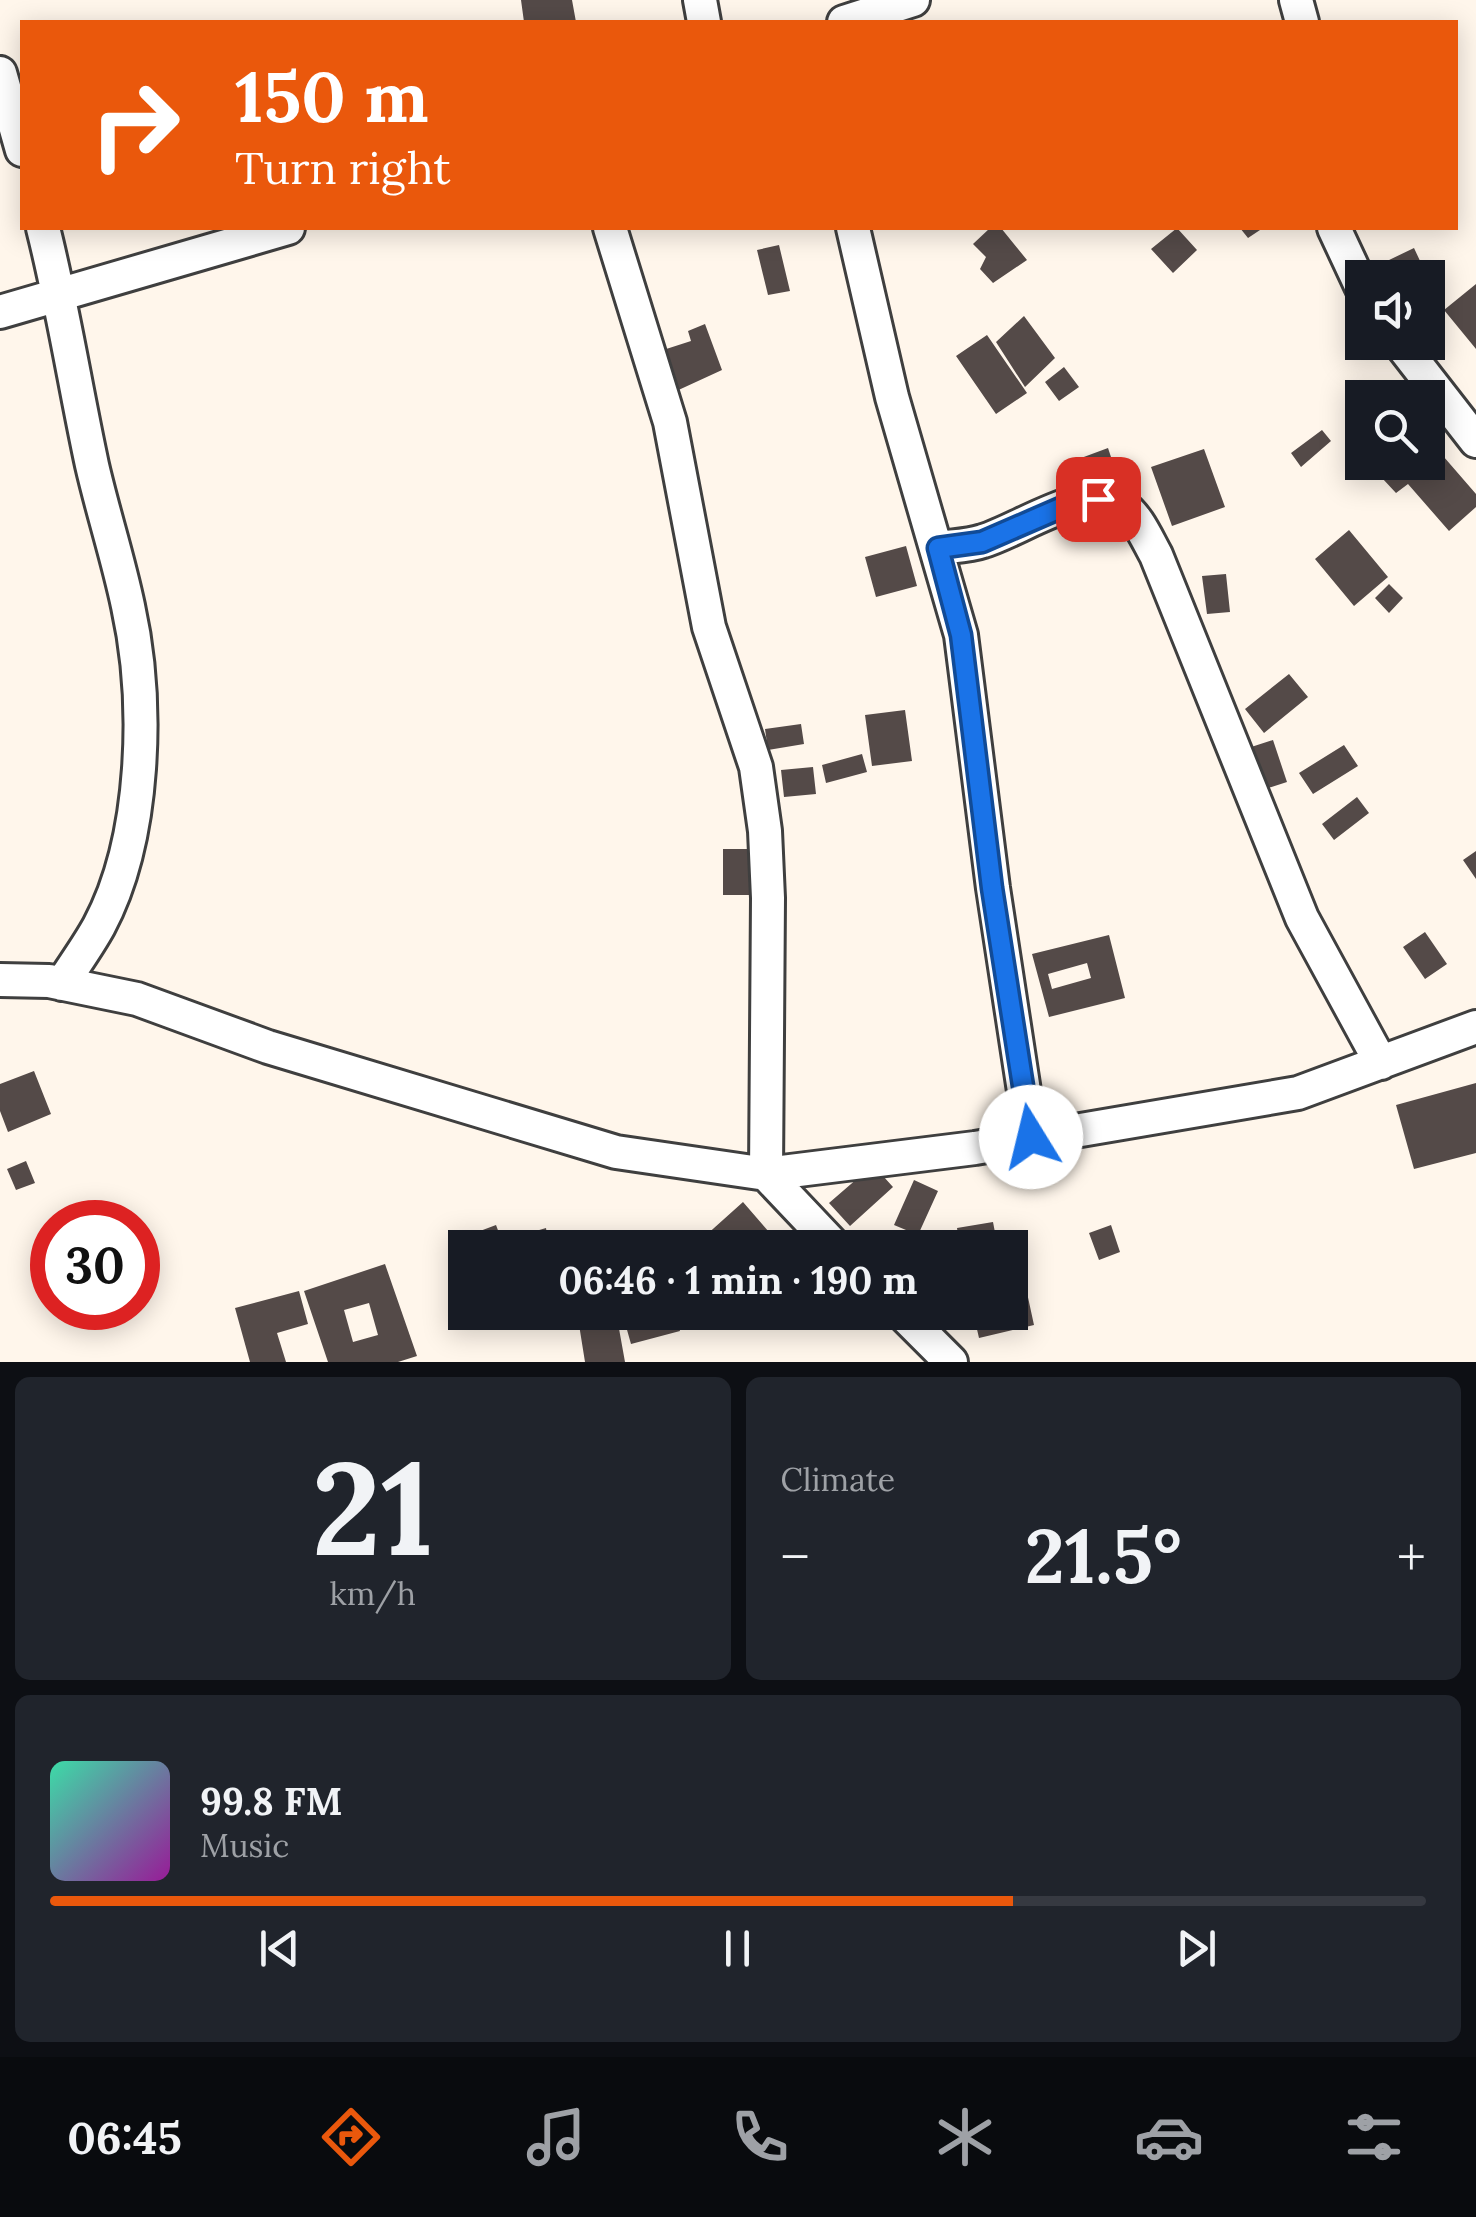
<!DOCTYPE html>
<meta charset="utf-8">
<style>
:root{--surface:#171b24;--page:#20242c;--text:#f1f3f6;--muted:#9ea1a6;--line:#363941;--accent:#ea580c}
body{margin:0;font-family:Lora,serif;background:var(--page);color:var(--text);height:100vh;display:flex;flex-direction:column;font-size:38px;white-space:nowrap}
*{box-sizing:border-box;margin:0}
p{font-size:32px;color:var(--muted)}
.icon{flex:none;width:55px;height:55px;fill:none;stroke:currentColor;stroke-width:2;stroke-linecap:round;stroke-linejoin:round}
.map{position:relative;height:1362px;overflow:hidden}
.sheet{display:flex;flex-direction:column;gap:15px;padding:15px;background:#0d0f14;flex:1}
.sheet>*{flex:none}
.top-card{position:absolute;left:20px;top:20px;width:1438px;height:210px;border-radius:0px;box-shadow:0 5px 25px #0003;background:#ea580c;color:#fff;overflow:hidden}
.controls{position:absolute;left:1345px;top:260px;display:grid;gap:20px}
.controls a{display:grid;place-items:center;width:100px;height:100px;border-radius:0px;background:var(--surface);box-shadow:0 5px 25px #0003;font-size:50px}
.speed{position:absolute;left:30px;top:1200px;display:flex;gap:20px;font-size:50px;font-weight:700;text-align:center}
.speed>*{display:grid;place-content:center;width:130px;height:130px;border-radius:50%;background:var(--surface);box-shadow:0 5px 25px #0003;line-height:1}
.speed .limit{border:15px solid #d22;background:#fff;color:#111}
.pin{position:absolute;display:grid;place-items:center;width:85px;height:85px;color:#fff;margin:-42px;border-radius:20px;box-shadow:0 5px 15px #0006}
.me{position:absolute;width:110px;margin:-55px;rotate:351deg;stroke-linejoin:round;filter:drop-shadow(0 0 8px #0008)}
.turn{display:flex;align-items:center;gap:35px;height:210px;padding:0 50px;font-size:45px}
.turn .icon{width:130px;height:130px;stroke-width:2.5}
.turn b{display:block;font-size:70px;line-height:85px}
.big{font-size:75px;font-weight:700;line-height:1.1}
.sheet .card{flex:1;display:flex;flex-direction:column;justify-content:center;gap:15px;min-width:0;padding:0 35px;border-radius:15px;background:var(--page)}
.sheet .dial{align-items:center;gap:0}
.dial b{font-size:130px;line-height:1}
.song{display:flex;align-items:center;gap:30px}
.cover{width:120px;height:120px;border-radius:15px;background:linear-gradient(135deg,hsl(160 70% 55%),hsl(300 70% 35%))}
.played{height:10px;border-radius:5px;background:linear-gradient(90deg,var(--accent) 70%,var(--line) 70%)}
.keys{display:flex;justify-content:space-around;direction:ltr}
.heat{display:flex;justify-content:space-between;align-items:center;font-size:55px;direction:ltr}
.sheet .tiles{flex:1;display:grid;gap:15px;grid-template-columns:1fr 1fr}
.card:last-child{grid-column:span 2}
.trip{position:absolute;left:448px;top:1230px;width:580px;height:100px;border-radius:0px;background:var(--surface);box-shadow:0 5px 25px #0003;font-weight:700;line-height:100px;text-align:center}
.dock{display:flex;height:160px;justify-content:space-around;align-items:center;background:#090b0e;color:var(--muted)}
.dock .icon{width:70px;height:70px}
.dock .active{color:var(--accent)}
.dock b{font-size:45px;color:var(--text)}
.map>svg:first-child{display:block}
.building{fill:#544a48;fill-rule:evenodd}
.lines{fill:none;stroke-linecap:round;stroke-linejoin:round}
.minor-casing{stroke:#3f3f3f;stroke-width:38}
.minor{stroke:#fff;stroke-width:32}
.route-casing{stroke:#114b97;stroke-width:25}
.route{stroke:#1a73e8;stroke-width:18}
</style>
<div class="map">
<svg width="1476" height="1362" viewBox="0 0 1476 1362">
<rect width="100%" height="100%" fill="#fff6eb"/>
<path class="building" d="M521 0H572L576 22H524Z
M990 228H1001L1027 260 993 283 980 269 986 257 973 244Z
M1177 228 1197 250 1173 273 1151 249Z
M1240 228H1263L1248 238Z
M779 245 790 291 768 295 757 250Z
M1414 248 1428 278H1395L1387 261Z
M1476 284V349L1444 310Z
M1024 316 1055 358 1025 387 996 342Z
M705 324 722 370 672 393 660 351 691 341 688 331Z
M987 335 1027 393 996 414 956 356Z
M1064 367 1079 387 1059 401 1045 382Z
M1322 430 1331 441 1301 467 1291 453Z
M1108 448 1115 469 1081 482 1073 461Z
M1204 449 1225 507 1172 526 1151 467Z
M1437 449 1476 494V507L1449 531 1408 484 1396 493 1382 478 1400 462H1428V453L1430 456Z
M1349 530 1388 577 1354 606 1315 559Z
M906 546 917 586 876 597 865 557Z
M1226 574 1230 612 1207 614 1202 576Z
M1389 584 1403 598 1389 613 1375 598Z
M1289 674 1308 697 1264 733 1245 709Z
M905 710 912 761 872 766 865 715Z
M801 724 804 744 768 750 765 729Z
M1273 740 1287 782 1259 791 1245 749Z
M1344 745 1358 766 1313 794 1299 773Z
M862 754 867 772 826 783 822 765Z
M813 767 816 794 784 797 781 770Z
M1357 797 1369 813 1334 840 1322 824Z
M723 849H756V895H723Z
M1476 851V879L1463 860Z
M1425 932 1447 964 1425 979 1403 947Z
M1109 935 1125 998 1049 1017 1032 954ZM1087 963 1091 978 1052 989 1048 974Z
M34 1071 51 1114 8 1132 0 1111V1084Z
M1476 1083V1153L1414 1169 1396 1105Z
M26 1161 35 1183 16 1190 7 1169Z
M873 1165 893 1187 850 1226 829 1203Z
M914 1180 938 1191 918 1235 894 1225Z
M743 1202 769 1232 752 1248H713L704 1237Z
M993 1222 998 1248H960L957 1228Z
M496 1225 502 1241 546 1228 549 1248H475L472 1234Z
M1111 1225 1120 1252 1099 1260 1089 1233Z
M385 1264 417 1356 398 1362H328L304 1291ZM369 1303 378 1335 353 1342 344 1310Z
M1021 1265 1034 1325 979 1338 973 1312H1010V1267Z
M299 1291 308 1324 277 1333 286 1362H250L235 1308Z
M577 1312H616L625 1362H585Z
M622 1312H675L680 1331 631 1344Z"/>
<g class="lines">
<defs>
<path id="minor" d="M700 0 704 22
M1296 0 1302 22
M844 22 913 0
M0 73 22 150
M43 228C63 307 75 386 92 465 103 513 118 558 128 606 149 701 146 838 99 926 88 946 74 965 62 984
M610 228 670 422 709 627 756 767 765 831 768 898 766 1174 836 1248
M853 228 892 397 961 635 993 888 1031 1137
M1334 228 1362 288
M0 312 288 228
M1399 342 1476 441
M938 548C952 546 969 546 983 541 1018 531 1087 482 1121 505 1137 515 1147 539 1156 555L1302 918 1381 1063
M0 980 49 981 137 999 268 1047 616 1152 766 1174 975 1148 1298 1093 1476 1027
M901 1312 951 1362"/>
</defs>
<use href="#minor" class="minor-casing"/>
<use href="#minor" class="minor"/>
</g>
<g class="lines">
<defs>
<path id="route" d="M1031 1137 992 888 961 635 938 548 982 542 1072 503 1098 499"/>
</defs>
<use href="#route" class="route-casing"/>
<use href="#route" class="route"/>
</g>
</svg>
<div class="controls">
<a><svg class="icon" aria-label="sound" viewBox="0 0 24 24"><path d="M4 9h4l5-4v14l-5-4H4zM17 9q2 3 0 6"/></svg></a>
<a><svg class="icon" aria-label="search" viewBox="0 0 24 24"><circle cx="10" cy="10" r="6"/><path d="M15 15l6 6"/></svg></a>
</div>
<div class="speed"><div class="limit">30</div></div>
<div class="pin" style="left:1098px;top:499px;background:#d93025"><svg class="icon" aria-label="arrive" viewBox="0 0 24 24"><path d="M6 21V4h12l-3 4 3 4H6"/></svg></div>
<svg class="me" style="left:1031px;top:1137px" viewBox="-20 -20 40 40"><circle r="19" fill="#fff"/><path d="M0-13L10 11 0 6-10 11z" fill="#1a73e8"/></svg>
<div class="trip">06:46 · 1 min · 190 m</div>
<div class="top-card">
<div class="turn"><svg class="icon" aria-label="right" viewBox="0 0 24 24"><path d="M7 20v-9h11M14 6l5 5-5 5"/></svg><div><b>150 m</b>Turn right</div></div>
</div>
</div>
<section class="sheet">
<div class="tiles">
<div class="card dial"><b>21</b><p>km/h</p></div>
<div class="card"><p>Climate</p>
<div class="heat"><a>−</a><b class="big">21.5°</b><a>+</a></div>
</div>
<div class="card">
<div class="song"><i class="cover"></i><div><b>99.8 FM</b><p>Music</p></div></div>
<div class="played"></div>
<div class="keys"><svg class="icon" aria-label="previous" viewBox="0 0 24 24"><path d="M18 5L8 12l10 7zM5 5v14"/></svg><svg class="icon" aria-label="pause" viewBox="0 0 24 24"><path d="M8 5v14M16 5v14"/></svg><svg class="icon" aria-label="next" viewBox="0 0 24 24"><path d="M6 5l10 7-10 7zM19 5v14"/></svg></div>
</div>
</div>
</section>
<nav class="dock">
<b>06:45</b>
<svg class="icon active" aria-label="directions" viewBox="0 0 24 24"><path d="M12 3l9 9-9 9-9-9zM9 14v-3h6M13 9l2 2-2 2"/></svg>
<svg class="icon" aria-label="music" viewBox="0 0 24 24"><path d="M9 18V5l10-2v13"/><circle cx="6" cy="18" r="3"/><circle cx="16" cy="16" r="3"/></svg>
<svg class="icon" aria-label="phone" viewBox="0 0 24 24"><path d="M5 4h4l2 5-3 2q2 4 5 5l2-3 5 2v4C11 20 4 13 5 4z"/></svg>
<svg class="icon" aria-label="climate" viewBox="0 0 24 24"><path d="M12 3v18M4 7l16 10M4 17L20 7"/></svg>
<svg class="icon" aria-label="car" viewBox="0 0 24 24"><path d="M5 17H2v-5l4-1 3-4h7l3 4 3 1v5h-3M9 17h6M6 11h13"/><circle cx="7" cy="17" r="2"/><circle cx="17" cy="17" r="2"/></svg>
<svg class="icon" aria-label="filters" viewBox="0 0 24 24"><path d="M4 7h16M4 17h16"/><circle cx="9" cy="7" r="2"/><circle cx="15" cy="17" r="2"/></svg>
</nav>
